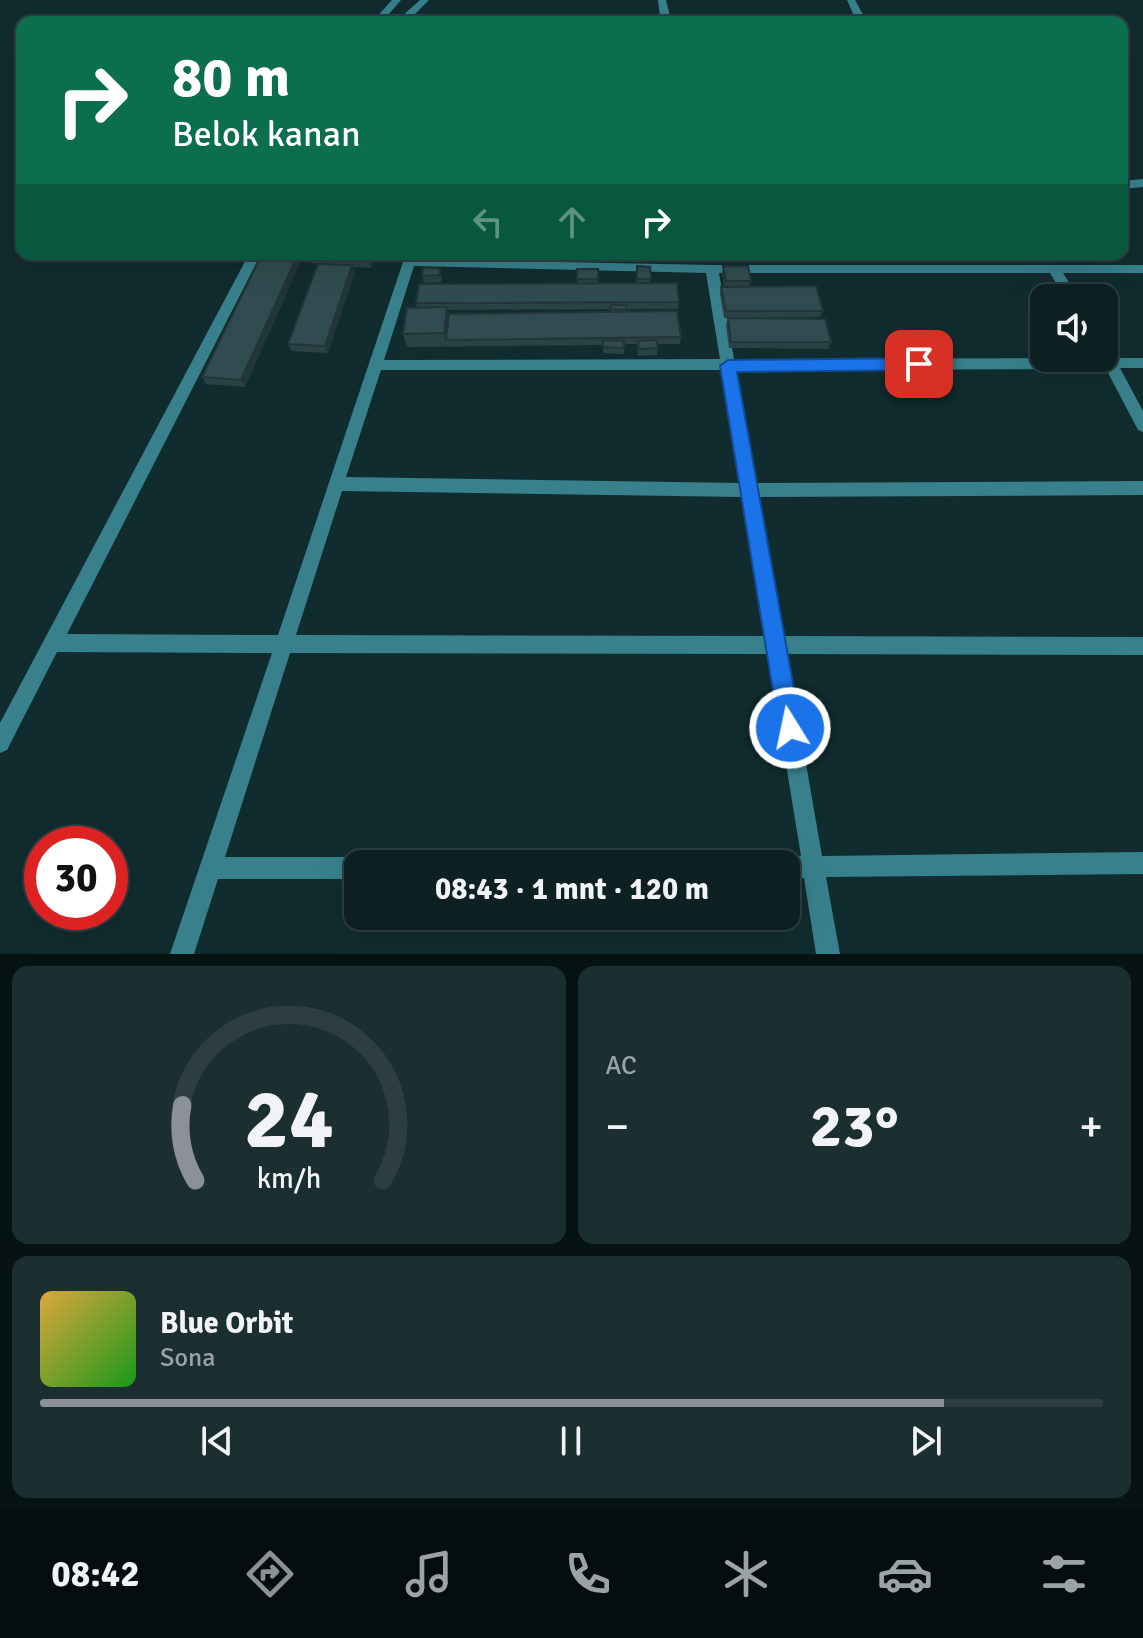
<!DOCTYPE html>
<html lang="id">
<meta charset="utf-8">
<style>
:root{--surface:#0d2123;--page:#1b2e30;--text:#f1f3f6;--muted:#9aa3a6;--line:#2d3e41;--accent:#8c9099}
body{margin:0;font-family:Signika,sans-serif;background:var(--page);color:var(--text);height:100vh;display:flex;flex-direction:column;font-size:30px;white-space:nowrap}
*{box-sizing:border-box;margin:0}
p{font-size:26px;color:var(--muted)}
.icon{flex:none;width:44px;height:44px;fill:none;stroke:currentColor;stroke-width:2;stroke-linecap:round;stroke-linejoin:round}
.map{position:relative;height:954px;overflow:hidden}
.panel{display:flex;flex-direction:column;gap:12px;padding:12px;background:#071213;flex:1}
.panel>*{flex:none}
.guide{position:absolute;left:16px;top:16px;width:1112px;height:244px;border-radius:16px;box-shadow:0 8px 32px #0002,0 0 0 2px var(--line);background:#0b6e4f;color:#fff;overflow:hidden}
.buttons{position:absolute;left:1030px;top:284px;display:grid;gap:16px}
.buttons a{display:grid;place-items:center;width:88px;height:88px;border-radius:16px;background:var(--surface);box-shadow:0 8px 32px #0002,0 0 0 2px var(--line);font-size:40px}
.speed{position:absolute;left:24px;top:826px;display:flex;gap:16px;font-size:40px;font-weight:700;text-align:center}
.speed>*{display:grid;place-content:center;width:104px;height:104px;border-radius:50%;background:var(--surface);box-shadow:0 8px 32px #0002,0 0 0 2px var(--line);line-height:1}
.speed .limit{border:12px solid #d22;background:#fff;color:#111}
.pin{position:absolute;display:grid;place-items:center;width:68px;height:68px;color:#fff;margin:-34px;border-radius:16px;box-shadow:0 4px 12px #0006}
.me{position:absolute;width:88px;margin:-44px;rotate:350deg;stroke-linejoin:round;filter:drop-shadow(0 0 6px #0008)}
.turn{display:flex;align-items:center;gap:28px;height:168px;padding:0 24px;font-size:36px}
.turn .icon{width:104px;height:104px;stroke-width:2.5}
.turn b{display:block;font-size:56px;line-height:68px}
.lanes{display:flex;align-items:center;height:76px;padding:0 24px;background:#0003;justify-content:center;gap:40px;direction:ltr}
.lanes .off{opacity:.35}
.big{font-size:60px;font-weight:700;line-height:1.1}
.panel .widget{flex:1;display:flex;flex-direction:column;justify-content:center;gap:12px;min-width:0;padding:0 28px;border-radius:16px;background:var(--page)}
.panel .dial{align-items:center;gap:0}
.dial svg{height:208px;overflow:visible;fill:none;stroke:var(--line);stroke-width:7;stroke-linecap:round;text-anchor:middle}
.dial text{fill:var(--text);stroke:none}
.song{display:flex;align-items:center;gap:24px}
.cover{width:96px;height:96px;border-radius:12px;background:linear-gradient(135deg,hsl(40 70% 55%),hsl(120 70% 35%))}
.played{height:8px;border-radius:4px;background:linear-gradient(90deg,var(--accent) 85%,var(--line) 85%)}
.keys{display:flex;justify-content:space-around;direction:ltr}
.heat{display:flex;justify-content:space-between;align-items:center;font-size:44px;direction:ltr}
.panel .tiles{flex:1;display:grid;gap:12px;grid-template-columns:1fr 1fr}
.widget:last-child{grid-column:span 2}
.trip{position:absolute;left:344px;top:850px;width:456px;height:80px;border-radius:16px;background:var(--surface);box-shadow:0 8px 32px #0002,0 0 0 2px var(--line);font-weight:700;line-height:80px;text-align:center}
.tabs{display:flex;height:128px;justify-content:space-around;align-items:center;background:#050d0e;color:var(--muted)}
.tabs .icon{width:56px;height:56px}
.tabs .on{color:var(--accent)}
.tabs b{font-size:36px;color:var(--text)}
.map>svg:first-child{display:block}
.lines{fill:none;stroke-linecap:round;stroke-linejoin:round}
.street{fill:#38818c;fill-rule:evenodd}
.wall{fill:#2a4145;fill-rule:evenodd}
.shaded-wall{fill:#223538}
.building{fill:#314c50;stroke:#223538;stroke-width:2}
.route{fill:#1a73e8;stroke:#114b97;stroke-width:2}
</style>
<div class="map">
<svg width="1143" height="954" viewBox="0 0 1143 954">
<rect width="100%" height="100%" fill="#112c2f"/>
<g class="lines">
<path class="street" d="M392 0H401L382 22H372Z
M420 0H429L413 16H660L658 0H666L670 16H854L847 0H855L867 22H399L401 17Z
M1143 179V187L1122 189V181Z
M249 254H261L67 634 278 635 404 259 712 265H1143V273H1063L1079 298H1065L1050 273H719L734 359 1104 358V353L1107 352 1114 358H1143V368H1120L1143 411V432L1138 430 1106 369 736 370 756 483 1143 481V495L759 497 783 636 1143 637V655L787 654 822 856 1143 852V874L826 877 840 954H816L804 878H786V864H776L778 859 786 856H801L768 654 290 653 225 857H358L366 860 367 864H358V879H218L194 954H170L272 653 57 652 7 750 0 753V723ZM414 266 706 273 720 359 384 360ZM381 370H722L740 483 346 477ZM342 491 742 497 765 636 296 635Z"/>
</g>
<path class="wall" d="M304 254 245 387 206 384 202 377Z
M307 254H377L371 268 353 267 355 272 328 353 292 351 288 344 320 264 311 263Z
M755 254H774L772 261H756Z
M637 266 651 279 650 283 679 302 678 309H626L625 312 681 337 680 344H657V355L638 356 637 344H624V354L603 353V345L407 347 403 334 417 308 416 303 577 283V269H598V283H636ZM611 309 610 312 449 314 448 310Z
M723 266 751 281 749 287 823 311 820 317 724 318 720 294 721 287H724L722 273Z
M442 275 441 282 424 283 422 276Z
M728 318 831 342 828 349 729 348 726 325Z"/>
<path class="shaded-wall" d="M298 254H304L245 387 241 380Z
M366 254H377L371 268Z
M352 265 355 272 328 353 325 346Z
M447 307 450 321 446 340 444 333Z"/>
<path class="building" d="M262 254H298L241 380 202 377Z
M318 264 352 265 325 346 288 344Z
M637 266 650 267 651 279H637Z
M723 266H748L751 281H726Z
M423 268H440V275L422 276Z
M577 269H598V279H577Z
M677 283 679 302 416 303 419 284Z
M816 286 823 311H726L721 287Z
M611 305H626V310L611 309Z
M447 307 444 333 403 334 407 308Z
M677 311 681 337 446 340 449 314Z
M728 318 825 319 831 342H731Z
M603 340 624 341V348L603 347Z
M656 340 658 348 639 349 638 341Z"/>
<path class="route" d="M919 358 927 364 919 370 737 372 801 728 798 736 790 739 782 736 779 728 720 366 728 360Z"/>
</svg>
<div class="buttons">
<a><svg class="icon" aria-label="sound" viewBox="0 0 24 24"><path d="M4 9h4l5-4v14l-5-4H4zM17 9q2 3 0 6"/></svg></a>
</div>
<div class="speed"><div class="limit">30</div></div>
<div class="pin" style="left:919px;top:364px;background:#d93025"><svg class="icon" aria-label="arrive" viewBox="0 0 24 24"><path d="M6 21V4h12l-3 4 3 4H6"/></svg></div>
<svg class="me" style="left:790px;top:728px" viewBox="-20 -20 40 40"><circle r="17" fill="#1a73e8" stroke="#fff" stroke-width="3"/><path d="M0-11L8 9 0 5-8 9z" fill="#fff"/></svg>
<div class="trip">08:43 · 1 mnt · 120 m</div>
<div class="guide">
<div class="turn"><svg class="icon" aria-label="right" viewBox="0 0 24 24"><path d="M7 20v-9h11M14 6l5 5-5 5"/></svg><div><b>80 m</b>Belok kanan</div></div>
<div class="lanes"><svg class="icon off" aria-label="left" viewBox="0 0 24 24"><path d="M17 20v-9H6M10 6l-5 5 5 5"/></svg><svg class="icon off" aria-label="ahead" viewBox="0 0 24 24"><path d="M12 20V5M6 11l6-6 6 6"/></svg><svg class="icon" aria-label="right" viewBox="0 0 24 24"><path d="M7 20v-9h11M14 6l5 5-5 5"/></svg></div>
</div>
</div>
<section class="panel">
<div class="tiles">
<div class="widget dial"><svg viewBox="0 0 100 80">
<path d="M14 69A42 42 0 1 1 86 69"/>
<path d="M14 69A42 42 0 0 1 9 40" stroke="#8c9099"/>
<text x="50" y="56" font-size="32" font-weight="700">24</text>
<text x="50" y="72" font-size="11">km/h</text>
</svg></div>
<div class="widget"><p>AC</p>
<div class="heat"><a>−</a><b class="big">23°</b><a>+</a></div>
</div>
<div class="widget">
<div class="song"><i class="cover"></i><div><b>Blue Orbit</b><p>Sona</p></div></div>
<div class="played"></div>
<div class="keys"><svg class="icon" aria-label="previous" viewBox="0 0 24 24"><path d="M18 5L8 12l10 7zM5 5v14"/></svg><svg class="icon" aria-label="pause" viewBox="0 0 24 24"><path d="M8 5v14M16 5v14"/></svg><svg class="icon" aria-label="next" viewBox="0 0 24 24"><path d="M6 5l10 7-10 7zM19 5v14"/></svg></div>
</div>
</div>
</section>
<nav class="tabs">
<b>08:42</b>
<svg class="icon on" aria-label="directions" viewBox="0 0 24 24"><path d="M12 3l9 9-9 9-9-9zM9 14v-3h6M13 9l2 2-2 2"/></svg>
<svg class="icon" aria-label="music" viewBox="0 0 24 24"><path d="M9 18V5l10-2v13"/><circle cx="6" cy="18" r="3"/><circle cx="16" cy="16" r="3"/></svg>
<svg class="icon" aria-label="phone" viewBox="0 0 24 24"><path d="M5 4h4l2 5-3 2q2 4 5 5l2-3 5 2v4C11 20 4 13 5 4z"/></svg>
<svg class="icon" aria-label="climate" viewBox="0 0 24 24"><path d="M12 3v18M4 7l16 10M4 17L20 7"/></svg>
<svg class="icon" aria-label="car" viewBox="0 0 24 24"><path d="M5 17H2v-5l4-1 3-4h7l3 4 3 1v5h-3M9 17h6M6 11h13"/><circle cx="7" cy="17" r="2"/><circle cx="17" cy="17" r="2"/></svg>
<svg class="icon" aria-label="filters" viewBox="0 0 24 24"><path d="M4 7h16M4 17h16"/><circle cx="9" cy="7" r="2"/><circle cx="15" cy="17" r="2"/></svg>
</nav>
